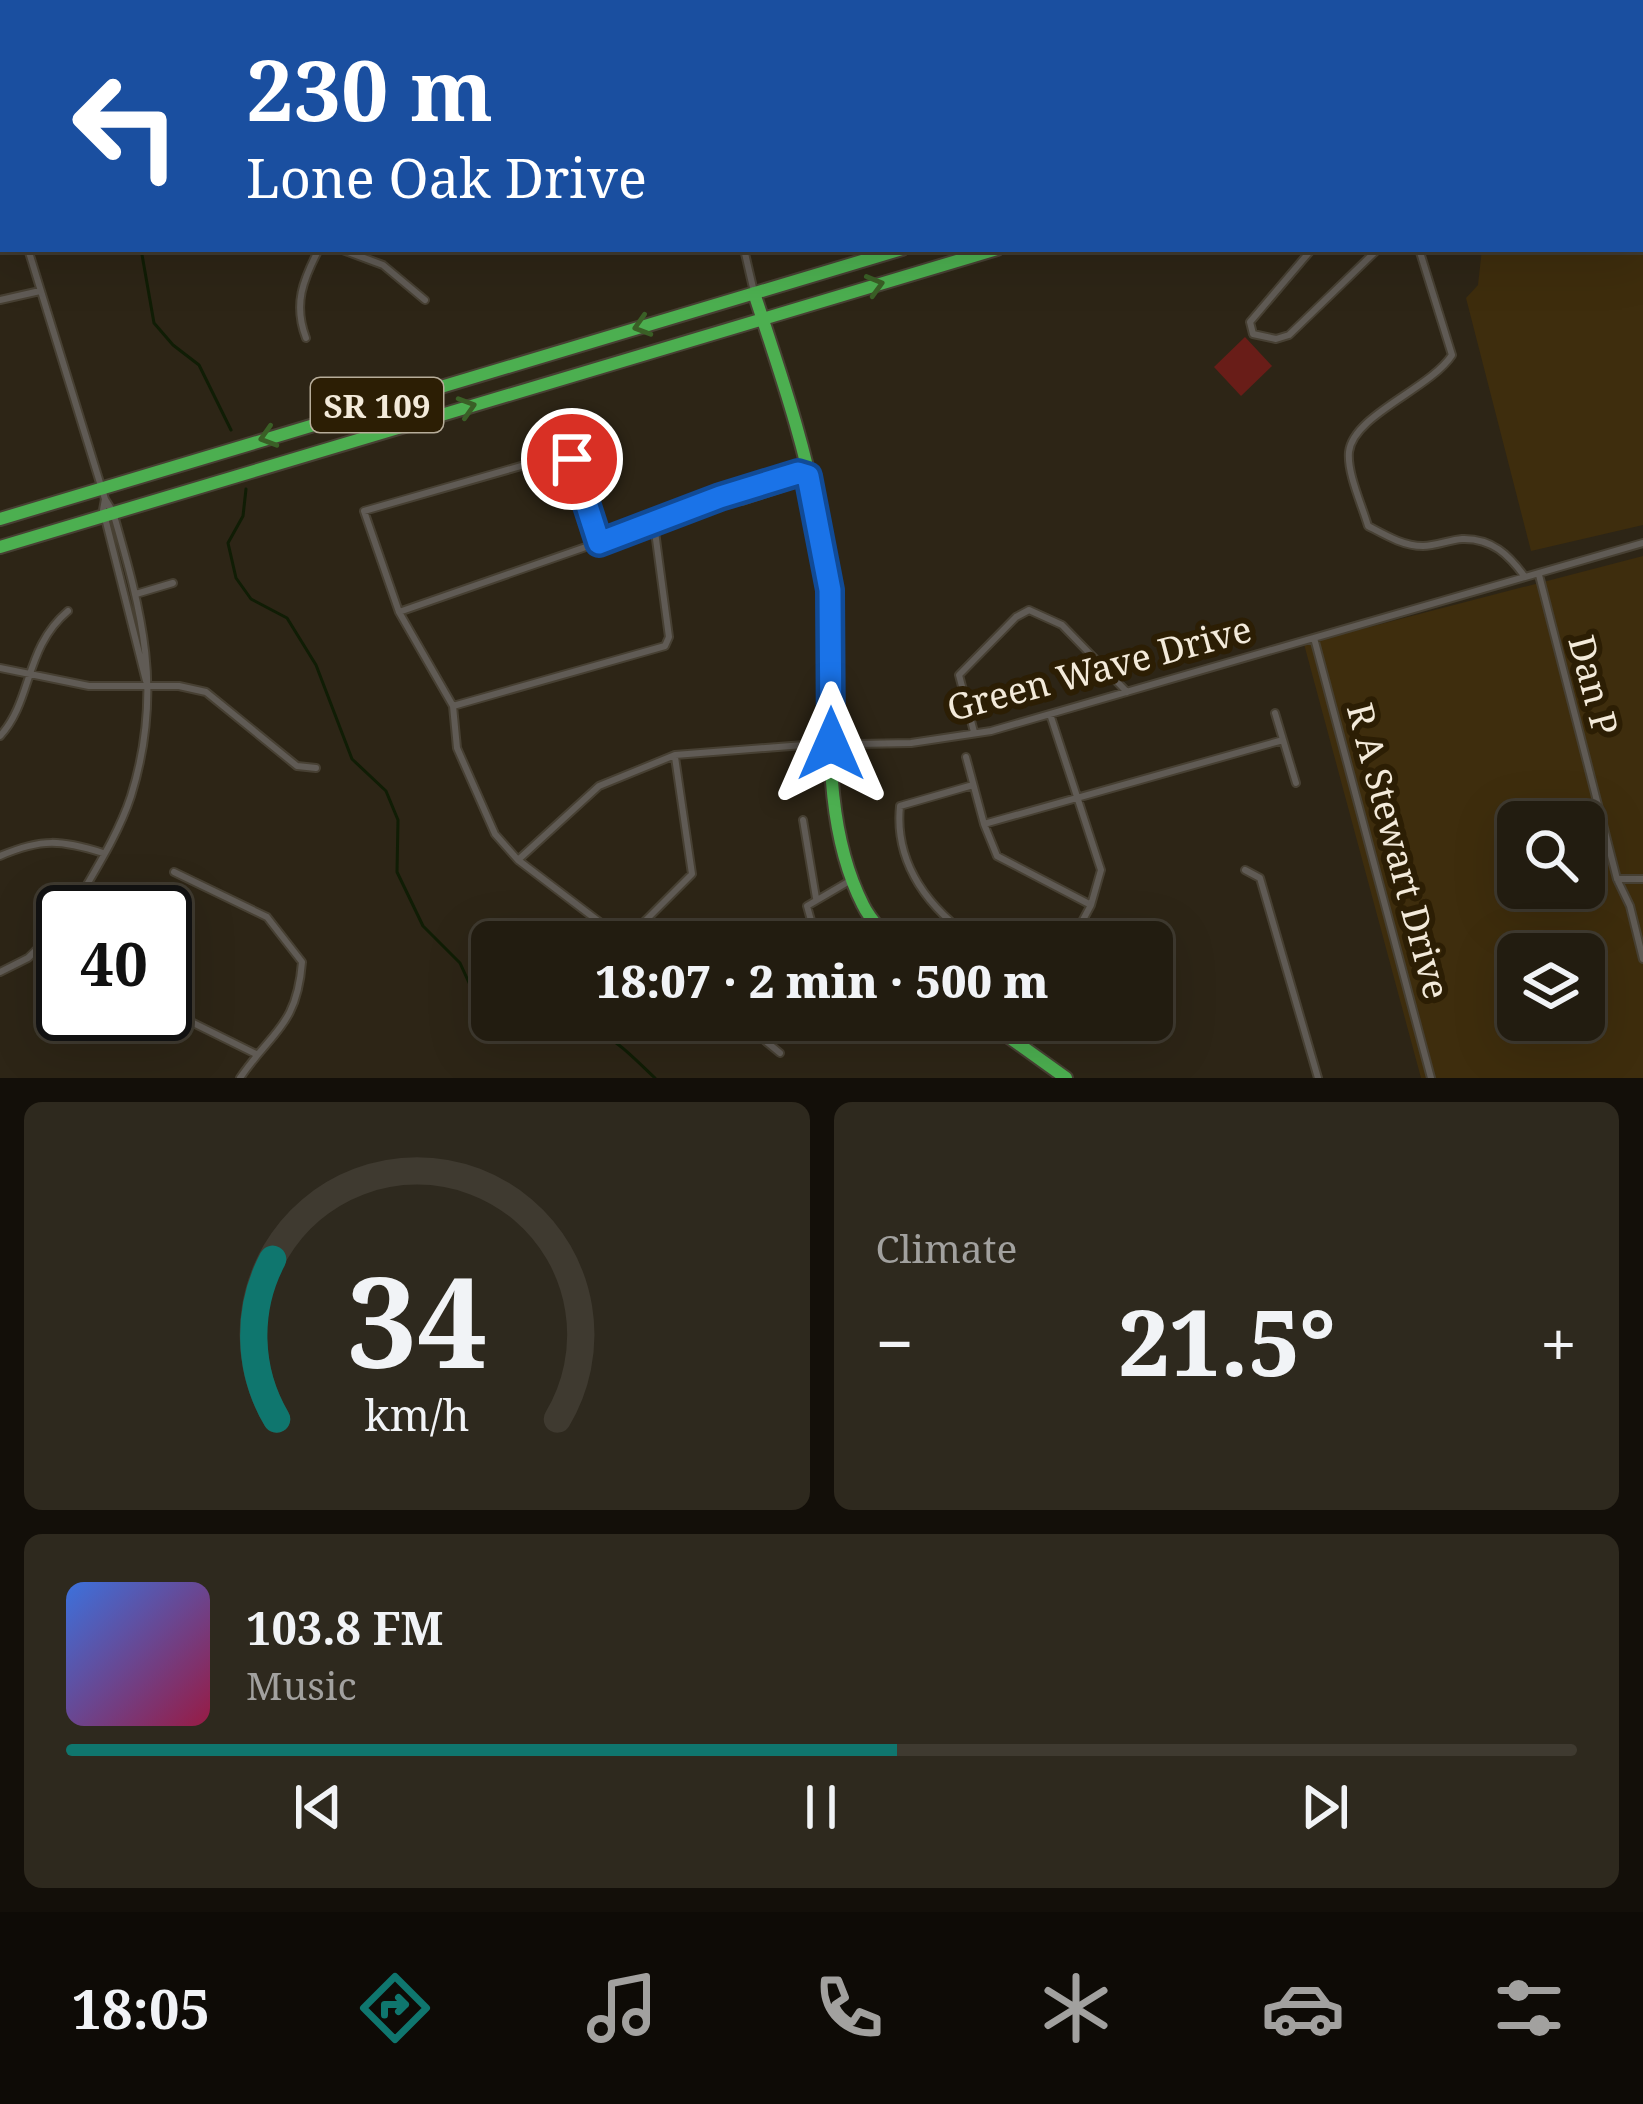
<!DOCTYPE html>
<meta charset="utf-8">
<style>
:root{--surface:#221c10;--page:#2e291e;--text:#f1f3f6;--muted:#a2a19f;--line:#3f3a30;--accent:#0f766e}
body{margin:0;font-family:"Noto Serif",serif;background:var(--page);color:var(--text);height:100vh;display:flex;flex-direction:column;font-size:45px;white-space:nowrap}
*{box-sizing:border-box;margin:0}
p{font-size:39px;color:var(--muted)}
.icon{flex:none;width:66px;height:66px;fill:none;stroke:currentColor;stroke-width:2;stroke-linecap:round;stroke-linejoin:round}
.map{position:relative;height:1078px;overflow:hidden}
.side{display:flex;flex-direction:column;gap:24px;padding:24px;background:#130f09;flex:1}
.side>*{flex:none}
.hud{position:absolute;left:0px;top:0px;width:1644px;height:252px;box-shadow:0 12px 48px #0002,0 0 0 3px var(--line);background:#1a4fa0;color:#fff;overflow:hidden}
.controls{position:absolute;left:1497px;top:801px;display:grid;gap:24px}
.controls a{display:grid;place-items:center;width:108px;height:108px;border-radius:18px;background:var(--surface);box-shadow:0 12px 48px #0002,0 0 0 3px var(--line);font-size:60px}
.speed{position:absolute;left:36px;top:885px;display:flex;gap:24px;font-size:60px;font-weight:700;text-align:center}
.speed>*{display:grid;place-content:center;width:156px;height:156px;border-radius:50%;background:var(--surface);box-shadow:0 12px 48px #0002,0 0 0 3px var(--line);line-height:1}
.speed .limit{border:6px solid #111;border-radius:18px;background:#fff;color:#111}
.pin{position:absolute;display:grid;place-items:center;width:102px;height:102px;color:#fff;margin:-51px;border:6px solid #fff;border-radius:50%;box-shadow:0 3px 12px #0007}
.me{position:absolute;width:132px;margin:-66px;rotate:0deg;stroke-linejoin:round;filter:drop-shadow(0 0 9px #0008)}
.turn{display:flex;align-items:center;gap:42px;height:252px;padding:0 48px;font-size:54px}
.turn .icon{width:156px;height:156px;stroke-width:2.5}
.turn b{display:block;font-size:84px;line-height:102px}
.big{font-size:90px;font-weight:800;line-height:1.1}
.side .widget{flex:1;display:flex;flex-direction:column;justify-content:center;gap:18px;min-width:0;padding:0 42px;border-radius:18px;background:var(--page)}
.side .dial{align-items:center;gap:0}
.dial svg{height:312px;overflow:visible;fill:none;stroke:var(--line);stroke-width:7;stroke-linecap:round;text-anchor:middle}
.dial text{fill:var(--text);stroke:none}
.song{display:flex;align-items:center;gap:36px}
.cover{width:144px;height:144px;border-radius:18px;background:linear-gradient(135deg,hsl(220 70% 55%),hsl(340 70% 35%))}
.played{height:12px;border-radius:6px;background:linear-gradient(90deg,var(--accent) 55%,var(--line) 55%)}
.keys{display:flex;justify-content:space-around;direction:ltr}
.heat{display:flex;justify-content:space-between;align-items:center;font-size:66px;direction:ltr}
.side .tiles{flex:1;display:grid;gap:24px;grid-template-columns:1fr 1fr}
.widget:last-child{grid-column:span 2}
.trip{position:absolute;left:471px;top:921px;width:702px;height:120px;border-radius:18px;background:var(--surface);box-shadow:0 12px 48px #0002,0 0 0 3px var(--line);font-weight:800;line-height:120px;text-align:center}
.tabs{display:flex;height:192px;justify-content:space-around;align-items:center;background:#0e0b06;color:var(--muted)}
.tabs .icon{width:84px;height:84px}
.tabs .current{color:var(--accent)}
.tabs b{font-size:54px;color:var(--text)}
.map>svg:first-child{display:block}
.built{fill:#3e2d0d;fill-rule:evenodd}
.green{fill:#691d18}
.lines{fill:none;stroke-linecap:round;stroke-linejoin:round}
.stream{stroke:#101d05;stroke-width:3}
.street-casing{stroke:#474033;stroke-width:10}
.fast-casing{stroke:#474033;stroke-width:16}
.street{stroke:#605b55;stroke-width:6}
.fast{stroke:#4caf50;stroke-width:12}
.oneway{stroke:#3a5f26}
.route-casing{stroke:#114b97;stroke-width:30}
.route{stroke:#1a73e8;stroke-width:21}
.labels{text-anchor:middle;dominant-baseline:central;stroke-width:12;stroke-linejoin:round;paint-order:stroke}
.shield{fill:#2c1e04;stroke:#b7ad9a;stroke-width:3}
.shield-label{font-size:33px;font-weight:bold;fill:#f3eada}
.street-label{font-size:36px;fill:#f3eada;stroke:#2c1e04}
</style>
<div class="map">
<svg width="1643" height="1078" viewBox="0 0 1643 1078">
<rect width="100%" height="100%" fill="#2d2516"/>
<path class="built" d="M1643 175V525L1531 551 1466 298 1478 285 1482 249H1641Z
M1643 556V1078H1421L1304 644ZM1518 822H1584V888H1518ZM1518 954H1584V1020H1518Z"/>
<path class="green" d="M1245 337 1272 366 1241 396 1214 367Z"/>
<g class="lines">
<path class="stream" d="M78 0 79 3
M141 249 154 323 173 345 199 365 231 430
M246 489 243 516 228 543 236 578 251 599 287 618 316 665 352 759 386 791 398 820 397 872 423 926 460 963 481 1009 492 1017
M497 1020 507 1027 539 1020
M544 1020C601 1023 615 1040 655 1078"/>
<defs>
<path id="street" d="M9 0 10 3
M259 3 260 0
M440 3 441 0
M830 3 831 0
M0 108 3 107
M0 153 3 163
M28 249 105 499 113 512C142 613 164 691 131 796 118 836 92 875 71 912
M340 249 383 265 425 300
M744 249 754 292
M1312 249 1250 322 1253 334 1276 339 1289 335 1378 249
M1419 249 1452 355C1430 389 1353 415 1349 452 1347 473 1362 505 1368 526 1385 535 1403 546 1423 546 1436 546 1449 540 1462 539 1492 538 1509 555 1525 577
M0 300 40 291
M306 338C293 304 303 280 319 249
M105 499 103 510 146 681
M715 502 742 501 800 482 807 476
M599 543 571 459 556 456 364 511 399 612 453 706 457 748 495 834 518 860 618 936 634 932 692 874 675 757
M1539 575 1617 879 1630 906 1643 959
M136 594 173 583
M399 612 715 502 720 497 798 473 808 475
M1314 638 1431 1078
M0 668 89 686H179L206 692 297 766 316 768
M453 706 665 646 669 637 654 524
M1275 713 1296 783
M1050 714 1101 870 1091 905 1071 942
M974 732 959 675 1016 617 1029 610 1062 625 1127 692
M0 736C33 700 24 648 68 611
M966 757 984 824 997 856 1091 905
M973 785 900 806C894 865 930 910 977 942
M803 820 816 898
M984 824 1283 740
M0 856C42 838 61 840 103 853
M518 860 599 786 675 755 804 745 911 743 991 731 1643 543
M1245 870 1260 878 1318 1078
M174 872 267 917 302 962C297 1026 272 1031 240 1078
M1617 879H1643
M817 942 807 906 853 879
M0 972 28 958 63 924
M165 1009 256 1054
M740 1020 780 1053
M1027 1030 1031 1020
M757 1035 784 1020
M696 1036 707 1020"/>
<path id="fast" d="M1641 62H1643
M1641 87 1643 86
M754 293C782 377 811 463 824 550 840 663 810 801 863 905 869 918 881 930 890 942
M0 519 902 249
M0 547 997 249
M985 1020 1066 1078"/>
</defs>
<use href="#street" class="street-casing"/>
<use href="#fast" class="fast-casing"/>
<use href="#street" class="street"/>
<use href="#fast" class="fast"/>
</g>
<defs><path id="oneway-chevron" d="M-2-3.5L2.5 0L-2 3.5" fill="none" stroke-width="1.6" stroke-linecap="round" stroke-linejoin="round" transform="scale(3)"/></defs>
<g class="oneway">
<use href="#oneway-chevron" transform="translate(875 285) rotate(-16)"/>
<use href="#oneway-chevron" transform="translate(642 326) rotate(163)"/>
<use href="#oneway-chevron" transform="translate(467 407) rotate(-17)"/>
<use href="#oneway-chevron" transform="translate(268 437) rotate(163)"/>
</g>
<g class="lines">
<defs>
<path id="route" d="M572 459 599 543 720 497 798 473 808 476 830 590 831 744"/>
</defs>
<use href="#route" class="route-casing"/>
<use href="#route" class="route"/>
</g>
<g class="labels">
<rect class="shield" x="311" y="378" width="132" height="54" rx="9"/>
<g class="shield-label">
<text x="377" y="405">SR 109</text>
</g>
<g class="street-label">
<text transform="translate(1099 668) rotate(-15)">Green Wave Drive</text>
<text transform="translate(1594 685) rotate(75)">Dan P</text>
<text transform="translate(1399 851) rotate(75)">R A Stewart Drive</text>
</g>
</g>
</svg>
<div class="controls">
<a><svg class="icon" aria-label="search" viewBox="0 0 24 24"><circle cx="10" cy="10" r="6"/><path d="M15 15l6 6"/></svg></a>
<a><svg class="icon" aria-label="layers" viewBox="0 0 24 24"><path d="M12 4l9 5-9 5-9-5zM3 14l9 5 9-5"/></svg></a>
</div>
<div class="speed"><div class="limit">40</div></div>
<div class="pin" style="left:572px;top:459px;background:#d93025"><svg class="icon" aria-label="arrive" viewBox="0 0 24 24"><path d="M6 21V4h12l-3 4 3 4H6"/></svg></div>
<svg class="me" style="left:831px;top:744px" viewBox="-20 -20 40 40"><path d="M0-17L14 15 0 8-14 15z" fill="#1a73e8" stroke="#fff" stroke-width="4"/></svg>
<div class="trip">18:07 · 2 min · 500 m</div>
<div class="hud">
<div class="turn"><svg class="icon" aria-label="left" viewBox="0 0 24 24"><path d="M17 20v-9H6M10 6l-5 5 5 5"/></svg><div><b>230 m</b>Lone Oak Drive</div></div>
</div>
</div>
<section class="side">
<div class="tiles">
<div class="widget dial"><svg viewBox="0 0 100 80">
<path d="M14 69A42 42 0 1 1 86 69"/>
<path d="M14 69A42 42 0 0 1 13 28" stroke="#0f766e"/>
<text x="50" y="56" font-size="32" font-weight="700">34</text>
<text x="50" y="72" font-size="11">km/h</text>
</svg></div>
<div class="widget"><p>Climate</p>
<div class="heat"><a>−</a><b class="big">21.5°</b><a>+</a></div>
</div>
<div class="widget">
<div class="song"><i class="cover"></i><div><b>103.8 FM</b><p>Music</p></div></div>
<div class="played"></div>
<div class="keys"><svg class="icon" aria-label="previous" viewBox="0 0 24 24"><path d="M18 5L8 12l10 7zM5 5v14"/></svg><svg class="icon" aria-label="pause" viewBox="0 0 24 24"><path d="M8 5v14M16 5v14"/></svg><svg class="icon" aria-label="next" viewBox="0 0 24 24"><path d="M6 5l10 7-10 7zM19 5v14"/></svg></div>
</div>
</div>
</section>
<nav class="tabs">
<b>18:05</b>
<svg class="icon current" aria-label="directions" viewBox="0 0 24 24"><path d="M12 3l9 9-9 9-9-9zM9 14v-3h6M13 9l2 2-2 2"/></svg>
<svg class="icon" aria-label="music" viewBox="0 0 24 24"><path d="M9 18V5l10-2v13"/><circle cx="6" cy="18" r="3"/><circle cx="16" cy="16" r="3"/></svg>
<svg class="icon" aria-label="phone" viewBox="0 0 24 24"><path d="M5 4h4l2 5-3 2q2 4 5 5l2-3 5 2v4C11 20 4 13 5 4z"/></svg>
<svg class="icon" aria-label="climate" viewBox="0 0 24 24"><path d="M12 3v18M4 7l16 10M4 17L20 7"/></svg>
<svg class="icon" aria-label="car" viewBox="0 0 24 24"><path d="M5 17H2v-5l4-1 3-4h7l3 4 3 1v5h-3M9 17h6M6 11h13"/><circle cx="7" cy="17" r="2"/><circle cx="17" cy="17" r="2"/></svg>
<svg class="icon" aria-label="filters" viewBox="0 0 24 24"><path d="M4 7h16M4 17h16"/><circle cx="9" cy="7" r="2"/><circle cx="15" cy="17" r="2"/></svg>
</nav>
